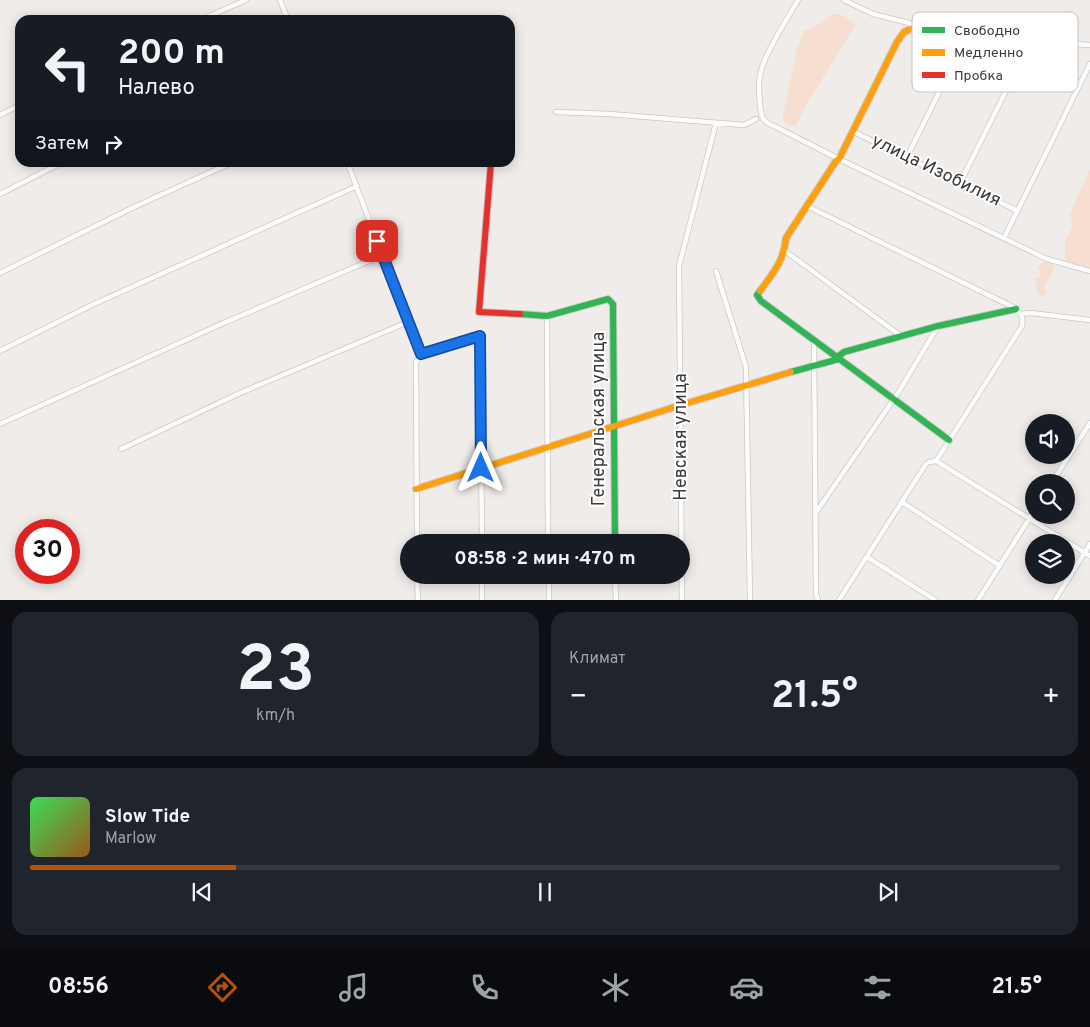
<!DOCTYPE html>
<html lang="ru">
<meta charset="utf-8">
<style>
:root{--surface:#171b24;--page:#20242c;--text:#f1f3f6;--muted:#9ea1a6;--line:#363941;--accent:#b45309}
body{margin:0;font-family:Overpass,sans-serif;background:var(--page);color:var(--text);height:100vh;display:flex;flex-direction:column;font-size:19px;white-space:nowrap}
*{box-sizing:border-box;margin:0}
p{font-size:16px;color:var(--muted)}
.icon{flex:none;width:28px;height:28px;fill:none;stroke:currentColor;stroke-width:2;stroke-linecap:round;stroke-linejoin:round}
.map{position:relative;height:600px;overflow:hidden}
.side{display:flex;flex-direction:column;gap:12px;padding:12px;background:#0d0f14;flex:1}
.side>*{flex:none}
.top-card{position:absolute;left:15px;top:15px;width:500px;height:152px;border-radius:15px;box-shadow:0 2px 12px #0003;background:#171b24;color:var(--text);overflow:hidden}
.tools{position:absolute;left:1025px;top:414px;display:grid;gap:10px}
.tools a{display:grid;place-items:center;width:50px;height:50px;border-radius:50%;background:var(--surface);box-shadow:0 2px 12px #0003;font-size:25px}
.speed{position:absolute;left:15px;top:519px;display:flex;gap:10px;font-size:25px;font-weight:700;text-align:center}
.speed>*{display:grid;place-content:center;width:65px;height:65px;border-radius:50%;background:var(--surface);box-shadow:0 2px 12px #0003;line-height:1}
.speed .limit{border:8px solid #d22;background:#fff;color:#111}
.pin{position:absolute;display:grid;place-items:center;width:42px;height:42px;color:#fff;margin:-21px;border-radius:10px;box-shadow:0 2px 8px #0006}
.me{position:absolute;width:55px;margin:-28px;rotate:0deg;stroke-linejoin:round;filter:drop-shadow(0 0 4px #0008)}
.turn{display:flex;align-items:center;gap:18px;height:105px;padding:0 20px;font-size:22px}
.turn .icon{width:65px;height:65px;stroke-width:2.5}
.turn b{display:block;font-size:35px;line-height:42px}
.then{display:flex;align-items:center;height:48px;padding:0 20px;background:#0003;gap:10px;font-size:19px}
.big{font-size:38px;font-weight:700;line-height:1.1}
.side .tile{flex:1;display:flex;flex-direction:column;justify-content:center;gap:8px;min-width:0;padding:0 18px;border-radius:15px;background:var(--page)}
.side .dial{align-items:center;gap:0}
.dial b{font-size:65px;line-height:1}
.song{display:flex;align-items:center;gap:15px}
.cover{width:60px;height:60px;border-radius:8px;background:linear-gradient(135deg,hsl(130 70% 55%),hsl(30 70% 35%))}
.played{height:5px;border-radius:2px;background:linear-gradient(90deg,var(--accent) 20%,var(--line) 20%)}
.keys{display:flex;justify-content:space-around;direction:ltr}
.heat{display:flex;justify-content:space-between;align-items:center;font-size:28px;direction:ltr}
.side .tiles{flex:1;display:grid;gap:12px;grid-template-columns:1fr 1fr}
.tile:last-child{grid-column:span 2}
.trip{position:absolute;left:400px;top:534px;width:290px;height:50px;border-radius:25px;background:var(--surface);box-shadow:0 2px 12px #0003;font-weight:700;line-height:50px;text-align:center}
.menu{display:flex;height:80px;justify-content:space-around;align-items:center;background:#090b0e;color:var(--muted)}
.menu .icon{width:35px;height:35px}
.menu .on{color:var(--accent)}
.menu b{font-size:22px;color:var(--text)}
.map>svg:first-child{display:block}
.green{fill:#f6ded1}
.lines{fill:none;stroke-linecap:round;stroke-linejoin:round}
.street-casing{stroke:#cac8c6;stroke-width:6}
.fast-casing{stroke:#cac8c6;stroke-width:8}
.slow-casing{stroke:#cac8c6;stroke-width:8}
.jam-casing{stroke:#cac8c6;stroke-width:8}
.street{stroke:#fdfcfc;stroke-width:4.5}
.fast{stroke:#30b455;stroke-width:6}
.slow{stroke:#ff9f0a;stroke-width:6}
.jam{stroke:#e5322d;stroke-width:6}
.route-casing{stroke:#114b97;stroke-width:12}
.route{stroke:#1a73e8;stroke-width:9}
.labels{text-anchor:middle;dominant-baseline:central;stroke-width:4;stroke-linejoin:round;paint-order:stroke}
.street-label{font-size:18px;fill:#3d3a39;stroke:#fff}
.key{fill:#fff;stroke:#c5c4c4;stroke-width:1}
.key-label{font-size:14px;fill:#3d3a39}
</style>
<div class="map">
<svg width="1090" height="600" viewBox="0 0 1090 600">
<rect width="100%" height="100%" fill="#efecea"/>
<path class="green" d="M833 14 842 15 856 24 808 102 796 125 794 126 783 121V115L798 45 804 31 820 24Z
M1090 169V268H1087L1065 262V240L1073 226 1070 222 1073 219 1069 216Z
M1048 261 1054 265V271L1049 277 1044 288 1048 292 1043 296 1040 295 1036 289 1037 284 1034 280 1040 276V271L1038 268C1040 263 1043 262 1048 261Z"/>
<g class="lines">
<defs>
<path id="street" d="M280 0 288 20
M798 0C788 18 762 57 760 76 758 85 759 95 760 104 761 117 762 122 776 127L839 159 1047 259 1090 271
M844 0 873 14 909 23 913 28 1022 40 1090 45
M200 20 246 0
M556 112 610 114 744 125 756 119
M0 115 20 105
M854 132 1018 211
M907 157 968 34
M347 162 421 355 416 362 417 542
M960 183 1031 41
M0 194 63 162
M807 206 1011 306C1020 311 1024 315 1022 326L936 461
M1004 238 1090 64
M785 251 901 336
M716 271 746 367 750 600
M0 273 132 208 233 162
M1021 314 1031 313 1090 320
M547 316 548 542
M814 341 816 594 818 600
M0 351 94 304 357 186
M419 357 421 355 480 336 482 542
M0 424 219 325 383 255
M121 449 240 393 408 322
M1052 482 1090 423
M902 502 1000 566
M817 511 898 393 938 326
M867 557 935 600
M417 575 418 600
M482 575V600
M549 575V600
M615 575 616 600
M682 600 679 266 716 123
M839 600 926 464 929 462 936 461 1090 556
M978 600 1034 511
M1055 600 1090 544"/>
<path id="fast" d="M760 291 757 295 761 301 949 440
M520 314 547 316 608 299 613 304 615 542
M791 372 839 359 840 355 844 352 938 326 1016 309"/>
<path id="slow" d="M760 291C773 273 784 261 786 238L836 161 839 159 897 42 904 32 913 28
M416 489 681 405 791 372"/>
<path id="jam" d="M491 162 479 312 520 314"/>
</defs>
<use href="#street" class="street-casing"/>
<use href="#fast" class="fast-casing"/>
<use href="#slow" class="slow-casing"/>
<use href="#jam" class="jam-casing"/>
<use href="#street" class="street"/>
<use href="#fast" class="fast"/>
<use href="#slow" class="slow"/>
<use href="#jam" class="jam"/>
</g>
<g class="lines">
<defs>
<path id="route" d="M377 241 421 354 480 336 481 468"/>
</defs>
<use href="#route" class="route-casing"/>
<use href="#route" class="route"/>
</g>
<g class="labels">
<g class="street-label">
<text transform="translate(936 171) rotate(26)">улица Изобилия</text>
<text transform="translate(599 419) rotate(-90)">Генеральская улица</text>
<text transform="translate(681 437) rotate(-90)">Невская улица</text>
</g>
</g>
<rect x="912" y="12" width="166" height="80" rx="8" class="key"/>
<rect x="922" y="27" width="23" height="6" fill="#30b455"/>
<rect x="922" y="49" width="23" height="7" fill="#ff9f0a"/>
<rect x="922" y="72" width="23" height="6" fill="#e5322d"/>
<g class="key-label">
<text x="954" y="35">Свободно</text>
<text x="954" y="57">Медленно</text>
<text x="954" y="80">Пробка</text>
</g>
</svg>
<div class="tools">
<a><svg class="icon" aria-label="sound" viewBox="0 0 24 24"><path d="M4 9h4l5-4v14l-5-4H4zM17 9q2 3 0 6"/></svg></a>
<a><svg class="icon" aria-label="search" viewBox="0 0 24 24"><circle cx="10" cy="10" r="6"/><path d="M15 15l6 6"/></svg></a>
<a><svg class="icon" aria-label="layers" viewBox="0 0 24 24"><path d="M12 4l9 5-9 5-9-5zM3 14l9 5 9-5"/></svg></a>
</div>
<div class="speed"><div class="limit">30</div></div>
<div class="pin" style="left:377px;top:241px;background:#d93025"><svg class="icon" aria-label="arrive" viewBox="0 0 24 24"><path d="M6 21V4h12l-3 4 3 4H6"/></svg></div>
<svg class="me" style="left:481px;top:468px" viewBox="-20 -20 40 40"><path d="M0-17L14 15 0 8-14 15z" fill="#1a73e8" stroke="#fff" stroke-width="4"/></svg>
<div class="trip">08:58 · 2 мин · 470 m</div>
<div class="top-card">
<div class="turn"><svg class="icon" aria-label="left" viewBox="0 0 24 24"><path d="M17 20v-9H6M10 6l-5 5 5 5"/></svg><div><b>200 m</b>Налево</div></div>
<div class="then">Затем<svg class="icon" aria-label="right" viewBox="0 0 24 24"><path d="M7 20v-9h11M14 6l5 5-5 5"/></svg></div>
</div>
</div>
<section class="side">
<div class="tiles">
<div class="tile dial"><b>23</b><p>km/h</p></div>
<div class="tile"><p>Климат</p>
<div class="heat"><a>−</a><b class="big">21.5°</b><a>+</a></div>
</div>
<div class="tile">
<div class="song"><i class="cover"></i><div><b>Slow Tide</b><p>Marlow</p></div></div>
<div class="played"></div>
<div class="keys"><svg class="icon" aria-label="previous" viewBox="0 0 24 24"><path d="M18 5L8 12l10 7zM5 5v14"/></svg><svg class="icon" aria-label="pause" viewBox="0 0 24 24"><path d="M8 5v14M16 5v14"/></svg><svg class="icon" aria-label="next" viewBox="0 0 24 24"><path d="M6 5l10 7-10 7zM19 5v14"/></svg></div>
</div>
</div>
</section>
<nav class="menu">
<b>08:56</b>
<svg class="icon on" aria-label="directions" viewBox="0 0 24 24"><path d="M12 3l9 9-9 9-9-9zM9 14v-3h6M13 9l2 2-2 2"/></svg>
<svg class="icon" aria-label="music" viewBox="0 0 24 24"><path d="M9 18V5l10-2v13"/><circle cx="6" cy="18" r="3"/><circle cx="16" cy="16" r="3"/></svg>
<svg class="icon" aria-label="phone" viewBox="0 0 24 24"><path d="M5 4h4l2 5-3 2q2 4 5 5l2-3 5 2v4C11 20 4 13 5 4z"/></svg>
<svg class="icon" aria-label="climate" viewBox="0 0 24 24"><path d="M12 3v18M4 7l16 10M4 17L20 7"/></svg>
<svg class="icon" aria-label="car" viewBox="0 0 24 24"><path d="M5 17H2v-5l4-1 3-4h7l3 4 3 1v5h-3M9 17h6M6 11h13"/><circle cx="7" cy="17" r="2"/><circle cx="17" cy="17" r="2"/></svg>
<svg class="icon" aria-label="filters" viewBox="0 0 24 24"><path d="M4 7h16M4 17h16"/><circle cx="9" cy="7" r="2"/><circle cx="15" cy="17" r="2"/></svg>
<b>21.5°</b>
</nav>
